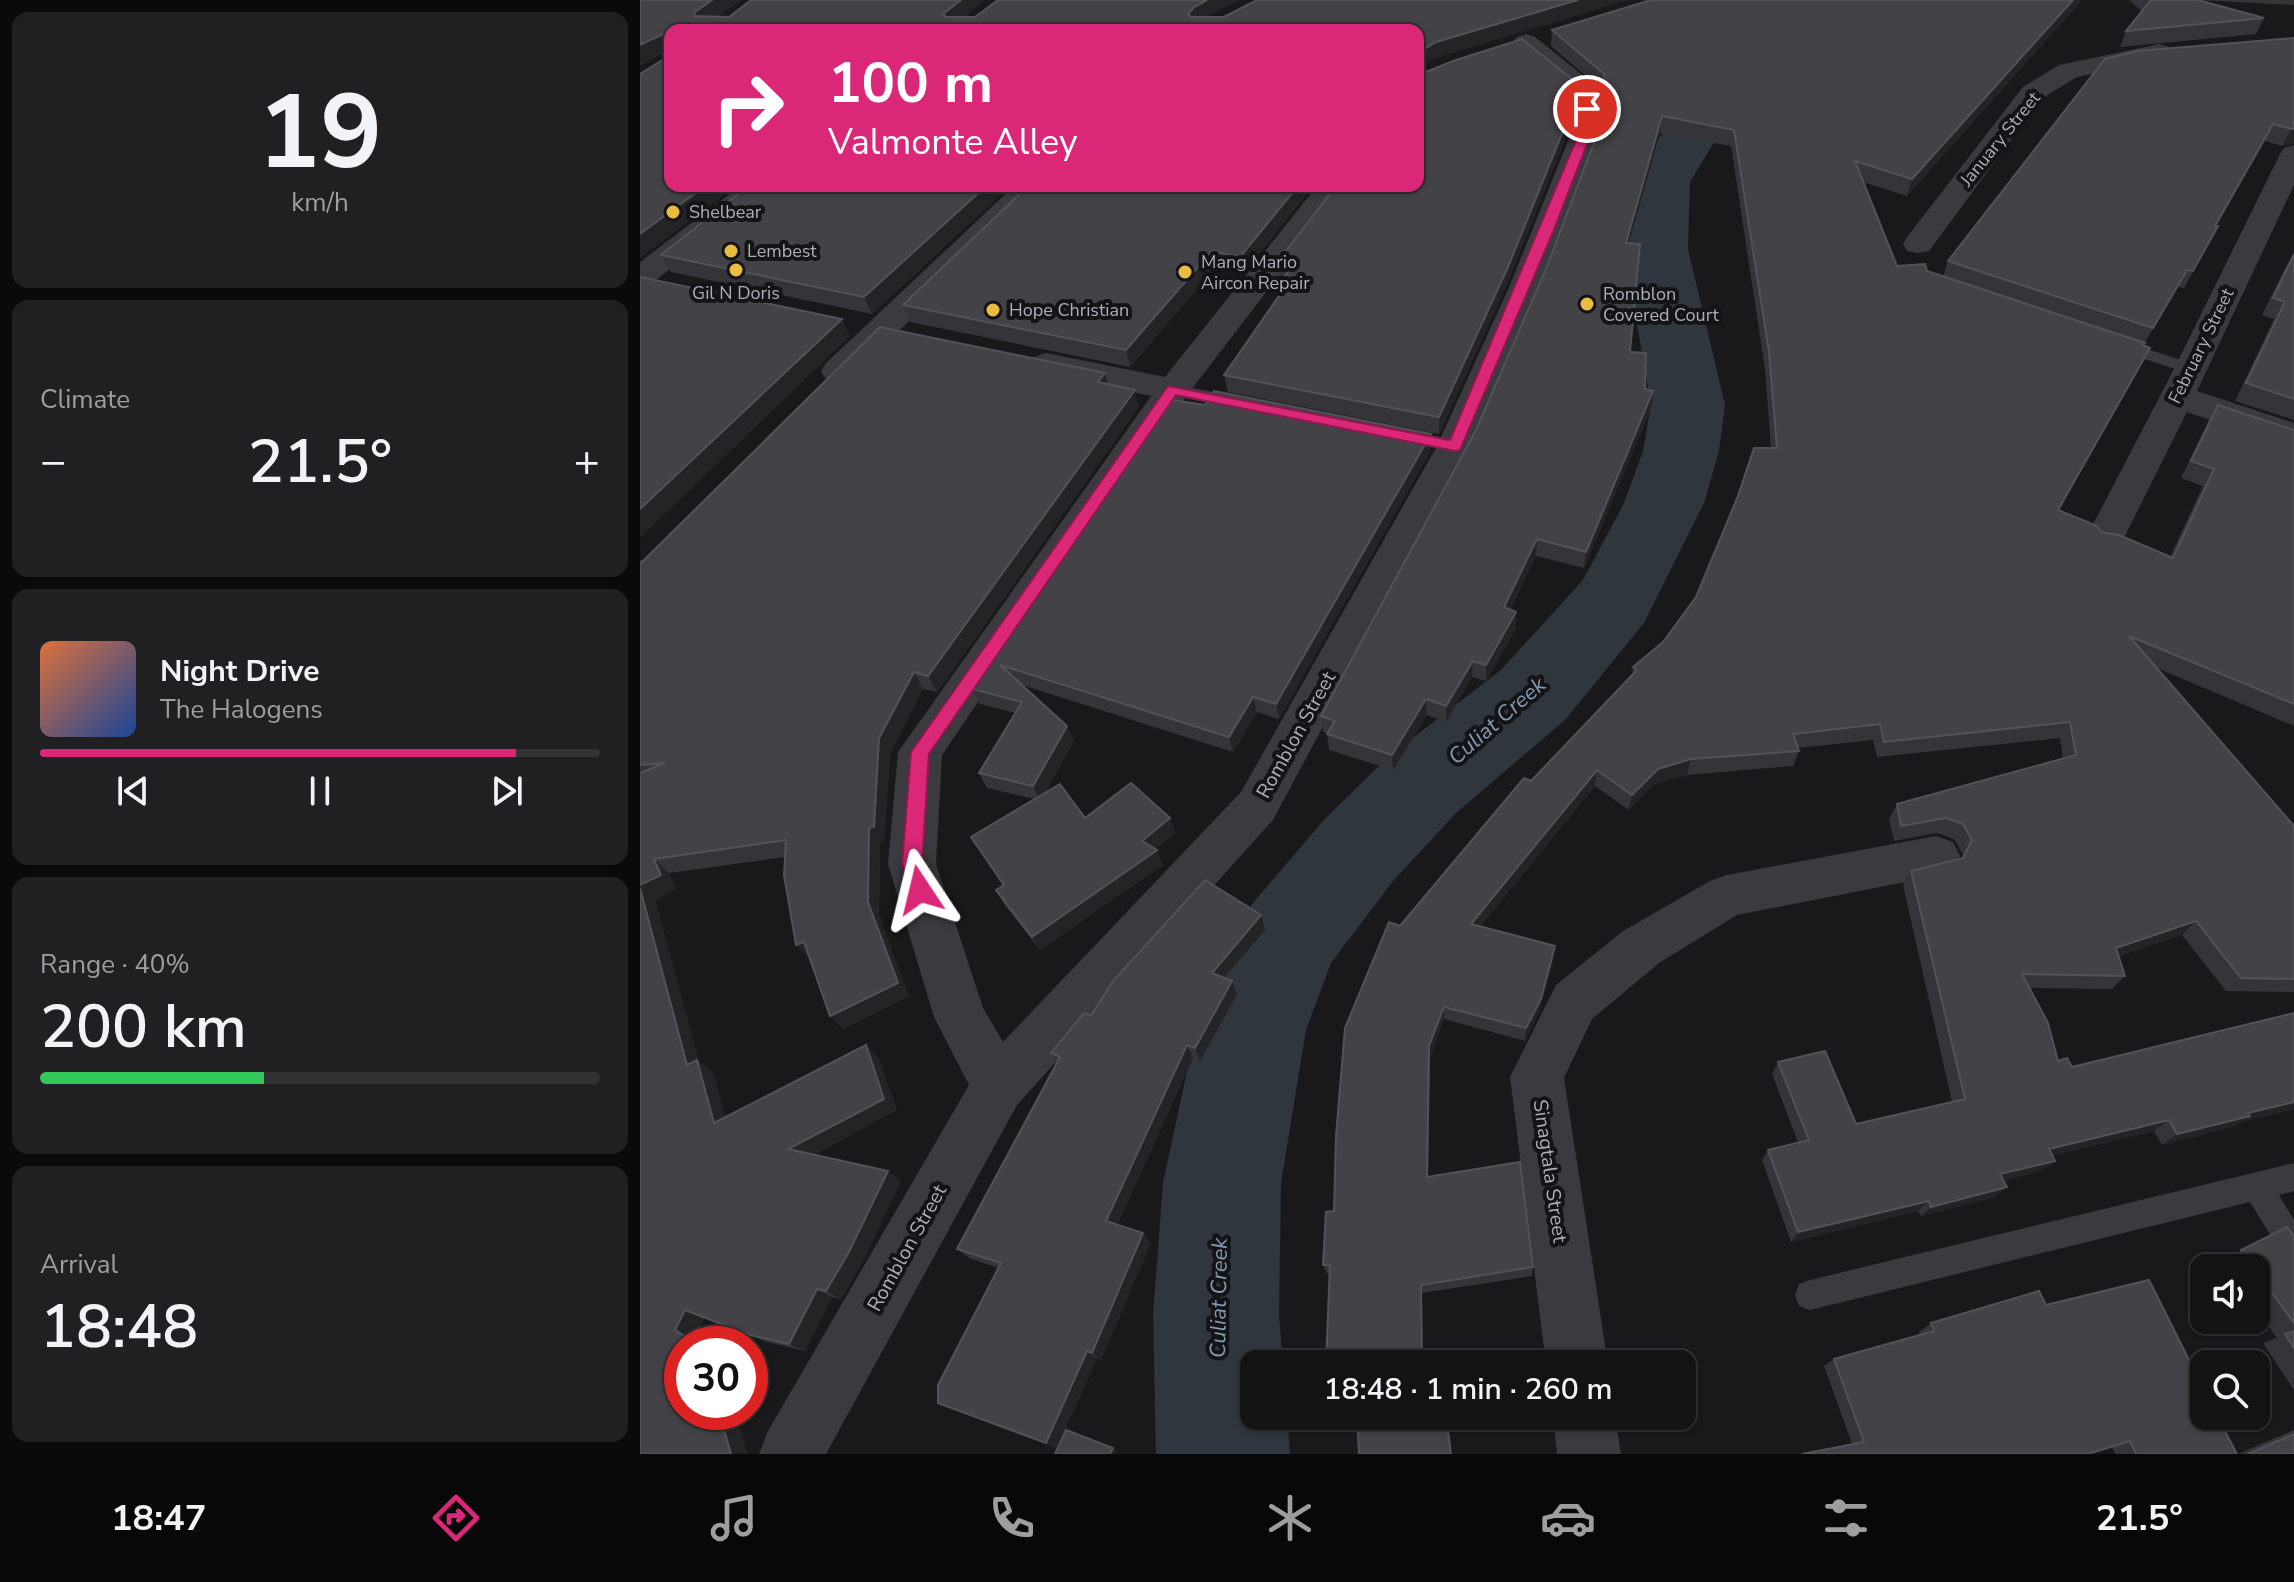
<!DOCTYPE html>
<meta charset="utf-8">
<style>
:root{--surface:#131314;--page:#202022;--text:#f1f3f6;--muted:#9d9ea0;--line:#323234;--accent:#db2777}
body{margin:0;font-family:"Nunito Sans",sans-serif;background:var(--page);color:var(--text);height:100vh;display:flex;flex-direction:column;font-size:30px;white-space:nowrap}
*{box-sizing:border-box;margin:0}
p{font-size:26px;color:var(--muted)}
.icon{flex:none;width:44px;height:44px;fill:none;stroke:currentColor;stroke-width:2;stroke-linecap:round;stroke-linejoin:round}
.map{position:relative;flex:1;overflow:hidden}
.panel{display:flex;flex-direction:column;gap:12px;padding:12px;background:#0a0a0b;width:640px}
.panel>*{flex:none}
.hud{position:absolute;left:24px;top:24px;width:760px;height:168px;border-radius:16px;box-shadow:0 2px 6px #0004,0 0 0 2px var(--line);background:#db2777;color:#fff;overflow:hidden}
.controls{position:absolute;left:1550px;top:1254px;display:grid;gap:16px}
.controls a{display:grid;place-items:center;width:80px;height:80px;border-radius:16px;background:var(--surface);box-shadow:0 2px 6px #0004,0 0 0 2px var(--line);font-size:40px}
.speed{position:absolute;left:24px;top:1326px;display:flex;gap:16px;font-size:40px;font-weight:700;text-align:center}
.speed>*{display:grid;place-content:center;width:104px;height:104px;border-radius:50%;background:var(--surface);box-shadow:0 2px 6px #0004,0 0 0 2px var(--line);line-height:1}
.speed .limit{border:12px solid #d22;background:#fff;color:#111}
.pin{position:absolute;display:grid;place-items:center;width:68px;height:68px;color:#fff;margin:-34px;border:4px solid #fff;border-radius:50%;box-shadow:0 2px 8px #0007}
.me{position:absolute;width:88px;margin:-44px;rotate:350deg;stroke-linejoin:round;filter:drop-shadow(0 0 6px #0008)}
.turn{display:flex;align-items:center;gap:28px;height:168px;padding:0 32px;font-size:36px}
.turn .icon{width:104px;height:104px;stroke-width:2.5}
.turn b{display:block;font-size:56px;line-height:68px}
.big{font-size:60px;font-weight:600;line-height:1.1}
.panel .tile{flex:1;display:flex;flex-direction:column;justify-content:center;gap:12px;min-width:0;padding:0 28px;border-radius:16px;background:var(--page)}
.panel .dial{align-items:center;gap:0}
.dial b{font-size:104px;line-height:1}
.song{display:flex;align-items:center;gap:24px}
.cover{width:96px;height:96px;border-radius:12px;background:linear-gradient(135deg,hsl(20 70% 55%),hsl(220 70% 35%))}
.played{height:8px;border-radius:4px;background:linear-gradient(90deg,var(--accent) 85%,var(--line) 85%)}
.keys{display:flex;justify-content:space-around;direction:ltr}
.heat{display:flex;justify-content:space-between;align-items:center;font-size:44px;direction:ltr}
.charge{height:12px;border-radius:6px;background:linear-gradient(90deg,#34c759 40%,var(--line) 0)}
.trip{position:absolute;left:600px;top:1350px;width:456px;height:80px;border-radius:16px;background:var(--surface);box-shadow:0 2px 6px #0004,0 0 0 2px var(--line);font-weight:600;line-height:80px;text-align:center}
.tabs{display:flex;height:128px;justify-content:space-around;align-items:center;background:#080808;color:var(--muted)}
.tabs .icon{width:56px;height:56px}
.tabs .on{color:var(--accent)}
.tabs b{font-size:36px;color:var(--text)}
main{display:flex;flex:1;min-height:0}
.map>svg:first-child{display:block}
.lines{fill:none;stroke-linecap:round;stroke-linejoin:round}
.river{fill:#2f363e;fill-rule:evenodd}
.service{fill:#3a3a3f;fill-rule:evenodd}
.minor{fill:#3a3a3f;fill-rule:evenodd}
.tertiary{fill:#3a3a3f;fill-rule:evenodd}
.wall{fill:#353539}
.shaded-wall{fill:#242427}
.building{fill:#424247;stroke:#525359;stroke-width:2}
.route{fill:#db2777;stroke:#8e194d;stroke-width:2}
.poi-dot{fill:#eabd41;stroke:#141416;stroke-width:3}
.labels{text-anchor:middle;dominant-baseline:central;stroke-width:8;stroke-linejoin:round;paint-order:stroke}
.far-street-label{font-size:18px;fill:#acafba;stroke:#141416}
.far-poi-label{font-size:18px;fill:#acafba;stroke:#141416;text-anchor:start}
.street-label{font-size:20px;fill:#acafba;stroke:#141416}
.water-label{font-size:22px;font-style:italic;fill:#849ab3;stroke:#141416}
</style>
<main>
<section class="panel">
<div class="tile dial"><b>19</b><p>km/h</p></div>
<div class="tile"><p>Climate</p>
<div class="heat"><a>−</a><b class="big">21.5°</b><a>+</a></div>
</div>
<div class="tile">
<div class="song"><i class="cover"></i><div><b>Night Drive</b><p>The Halogens</p></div></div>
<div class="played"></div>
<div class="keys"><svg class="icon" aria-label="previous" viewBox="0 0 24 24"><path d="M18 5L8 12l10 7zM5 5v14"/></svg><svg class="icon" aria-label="pause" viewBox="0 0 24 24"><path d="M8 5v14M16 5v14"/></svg><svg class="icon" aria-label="next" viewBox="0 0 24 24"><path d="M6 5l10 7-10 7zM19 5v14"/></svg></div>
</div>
<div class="tile"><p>Range · 40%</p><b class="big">200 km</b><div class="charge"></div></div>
<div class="tile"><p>Arrival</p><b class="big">18:48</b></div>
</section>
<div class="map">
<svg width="1654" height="1454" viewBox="0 0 1654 1454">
<rect width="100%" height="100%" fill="#19191b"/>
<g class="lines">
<path class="river" d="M1178 0H1239L1232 11 1185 39 1105 105 1079 134 1050 182 1048 249 1085 405 1079 451 1064 503 1004 623 925 720 816 813 753 881 691 963 666 1030 641 1183 639 1315 643 1364H614V1416H647L650 1454H516L513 1315 523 1183 556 1030 597 937 612 904 683 821 748 757 861 670 943 580 984 503 1003 451 1011 405 984 249 990 182 1035 114 1065 81 1149 17Z"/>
<path class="service" d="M1479 340 1557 365 1560 369 1551 374 1473 349 1471 345Z
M533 384 598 397 607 403 598 409 527 394 524 390 527 386Z
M1654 1163V1191L1639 1195 1654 1220V1262L1644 1257 1610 1202 1170 1310 1159 1306 1155 1295 1159 1284 1170 1280Z"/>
<path class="minor" d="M886 34 895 37 956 86 960 92 962 126 902 285 833 446 633 820 377 1105 186 1454H119L128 1431 329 1085 294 1017 248 864 258 752 511 396 394 371 389 364 394 357 406 353 525 377 677 186H707L545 398 302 755 296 864 343 1008 363 1042 601 792 797 446 870 285 934 126V94L873 42 877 37Z
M1520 44 1529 47 1533 52 1529 57 1437 77 1401 99 1289 251 1278 253 1267 251 1263 244 1267 237 1383 87 1419 65Z
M1654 145V185L1557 391 1654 423V448L1547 412 1480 546 1466 550 1452 546 1447 536 1534 369 1640 154 1644 148Z
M374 186H406L210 379 198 382 186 379 181 371 186 363Z
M1296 836 1313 842 1320 856 1313 870 1296 876 1097 915 1019 963 952 1019 924 1078 968 1364H906L870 1077 916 985 983 931 1070 881 1087 875Z
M913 1416H975L981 1454H917Z"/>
<path class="tertiary" d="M100 186H134L11 284 0 287V262Z"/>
</g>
<path class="wall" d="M1442 0 1267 196 1223 182 1257 266 1287 271 1303 276 1308 261 1654 38V143L1642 146 1625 141 1576 226H1578L1544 288 1538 287 1504 344 1419 511 1461 532 1530 557 1563 486 1541 478 1568 422 1578 405 1654 430V726L1517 668 1654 826V992L1586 991 1542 935 1479 956 1485 976 1472 989 1389 988 1418 1061 1432 1067 1654 1013V1109L1601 1122 1593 1127 1522 1145 1514 1131 1412 1156 1415 1161 1402 1171 1363 1181 1355 1197 1281 1216 1278 1211 1151 1242 1122 1160 1128 1150 1158 1142 1132 1074 1138 1062 1216 1124 1312 1102 1263 885 1271 871 1321 859 1323 855 1314 839 1297 833 1254 841 1249 819 1257 804 1423 759 1420 738 1237 757 1233 740 1158 748 1159 751 1153 766 1047 775 1014 784 989 810 955 786 840 927 913 960 899 1012 885 1041 804 1019 790 1059 788 1176 893 1267 892 1276 782 1293 783 1364H686L689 1273 687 1274 683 1265 694 1211 760 926 891 781 992 675 993 667 1023 642 1056 597 1131 448 1125 369 1091 146 1020 133 989 243 990 352 1005 389 1013 391 1011 408 944 568 896 556 870 610 876 628 846 681 832 677 806 722 787 715 753 770 689 750 687 733 683 732 681 716 836 430 906 269 964 116 962 90 911 46 912 30Z
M1489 0H1654V5L1558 0 1624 18 1616 34 1480 47 1486 31 1502 11Z
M932 109 931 125 867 284 799 434 588 392 584 375 644 288V282L638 281 636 264Z
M108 186H370L232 314 31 272 21 255Z
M388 186H673L603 274 575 268 490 367 270 322 263 305Z
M1654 254V420L1595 401 1634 319 1622 315 1645 268Z
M468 384 499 407 297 692 283 689 250 754 244 842 240 843 239 916 269 996 203 1029 170 958 169 959 145 857 29 873 36 889 15 900 59 1062 73 1072 85 1117 226 1045 238 1057 257 1110 173 1155 248 1171 261 1181 223 1261 201 1299 192 1297 165 1351 127 1342 64 1318 54 1338 64 1344H42V1412H95L107 1454H0V562Z
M533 400 791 450 639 719 617 712 593 752 382 685 427 726 434 741 404 794 445 818H530L535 833 515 849 523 865 400 950 364 904 356 890 363 886 331 837 395 799 347 788 339 773 375 713 340 704 332 689Z
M625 930 584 978 597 994 560 1061 553 1058 477 1225 511 1243 461 1360 457 1358 417 1448 298 1403 358 1268 329 1258 317 1249 417 1062 411 1053 451 1016Z
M1647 1227 1654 1237V1390L1623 1343 1637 1338 1616 1309V1268H1587L1581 1261Z
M1406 1305 1597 1454H1475L1472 1447 1212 1444 1184 1366 1194 1359 1280 1335 1279 1332 1291 1323Z
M1654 1430V1454H1598Z"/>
<path class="shaded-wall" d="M72 0H102L62 28 54 16 55 12Z
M321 0H345L308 30 303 14Z
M567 0H600L557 22 548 14 554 7Z
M938 0H989L796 58 778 69V53L796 42Z
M1433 0H1442L1267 196 1272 179Z
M23 34 30 50 0 66V45Z
M932 109 931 125 867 284 799 434V417Z
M1022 116 1020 133 984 260 986 243Z
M1651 129H1654V143L1642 146Z
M65 186H96L0 258V234Z
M346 186H370L232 314 224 297Z
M658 186H673L603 274 600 257Z
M572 251 575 268 490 367 486 350Z
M202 319 210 336 0 538V509Z
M465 373 470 391 458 382Z
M495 390 499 407 297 692 288 676Z
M1013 391 1011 408 944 568 946 552Z
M791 434V450L639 719 636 704Z
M897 539 896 556 864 624V607Z
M876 612V628L846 681V665Z
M833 661 832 677 806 722V706Z
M274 672 283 689 250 754 244 842 240 843 239 916 269 996 203 1029 190 1016 228 902 229 828 239 738Z
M613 697 617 712 593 752 589 737Z
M786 699 787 715 753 770 752 755Z
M427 726 434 741 400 800 393 786Z
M1051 759 1047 775 1014 784 989 810 992 795 1018 769Z
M957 770 955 786 831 938V924Z
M530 818 535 833 508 855 502 841Z
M517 850 523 865 400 950 392 937Z
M14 859 29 873 36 889 15 900 59 1062 73 1072 90 1134 74 1123 47 1065 0 888V885Z
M621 915 625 930 577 986 572 973Z
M1556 921 1542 935 1463 962 1476 948Z
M164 942 177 956 169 959 156 945Z
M915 946 913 960 899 1012 885 1041 886 1028Z
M592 981 597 994 560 1061 555 1048Z
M804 1007V1019L790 1059 788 1187 789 1046Z
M226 1045 238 1057 257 1110 163 1160 148 1149Z
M547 1045 553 1058 474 1231 466 1221Z
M1654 1102V1109L1601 1122 1593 1127 1522 1145 1537 1134 1608 1113Z
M1529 1120 1514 1131 1396 1160 1409 1149Z
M1415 1161 1402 1171 1349 1184 1360 1174Z
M248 1171 261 1181 223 1261 201 1299 186 1291Z
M1367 1187 1355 1197 1281 1216 1291 1207Z
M1289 1201 1278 1211 1151 1242 1158 1232Z
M503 1233 511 1243 461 1360 452 1353Z
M781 1285 782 1293 783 1364H782Z
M177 1289 192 1297 165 1351 149 1344Z
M45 1310 64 1318 54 1338 64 1344H43L35 1330Z
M447 1351 457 1358 417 1448 406 1443Z
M79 1412H95L107 1454H91Z
M473 1448 477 1451 476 1454H470Z"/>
<path class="building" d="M0 0H72L55 12 54 16 89 17 111 0H321L303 14 306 17H335L358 0H567L554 7 548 14 551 17H584L617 0H938L796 42 778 53V30H30V186H65L0 234V74L24 59 23 34 0 45Z
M1011 0H1433L1272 179 1215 161 1257 266 1285 264 1287 271 1505 343 1503 345 1510 348 1418 510 1457 526 1461 532 1479 535 1533 558 1574 469 1551 461 1578 405 1654 430V704L1489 636 1654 826V979L1601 978 1556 921 1476 948 1485 976 1382 974 1408 1023 1418 1061 1427 1058 1432 1067 1654 1013V1102L1608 1113 1610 1116 1537 1134 1529 1120 1409 1149 1415 1161 1360 1174 1367 1187 1291 1207 1289 1201 1158 1232 1128 1150 1169 1140 1138 1062 1185 1051 1216 1124 1325 1099 1271 871 1323 858 1332 840 1323 824 1306 818 1261 826 1257 804 1436 755 1430 722 1244 742 1240 724 1153 734 1159 751 1051 759 1018 769 992 795 957 770 831 924 915 946 901 999 886 1028 804 1007 789 1046 787 1177 880 1162 893 1267 781 1285 782 1364H686L690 1265H683L686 1212 694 1211 696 1136 705 1028 749 922 760 926 884 778 891 781 997 670 993 667 1023 642 1056 597 1098 496 1114 448H1137L1129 352 1094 130 1022 116 986 243 1000 244 990 352 1006 353 1005 389 1013 391 946 552 897 539 864 607 876 612 846 665 833 661 806 706 786 699 752 755 687 734 695 721 681 716 836 430 906 269 966 111 964 74 912 30Z
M1511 0H1558L1624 18 1486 31Z
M1654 38V129H1651L1633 124 1575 226H1578L1553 271 1547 270 1513 328 1308 261 1465 59 1497 51Z
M882 39 932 79V109L868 267 799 417 584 375 650 280 643 279 651 267 636 264 696 186H778V75L816 60Z
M108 186H346L224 297 21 255Z
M388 186H658L600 257 572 251 486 350 263 305Z
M1654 254V399L1606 383 1645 302 1633 298Z
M0 277 202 319 0 509Z
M240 327 465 373 458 382 495 390 288 676 274 672 239 738 234 827 229 828 228 902 258 983 190 1016 164 942 156 945 144 875 146 840 14 859 21 875 0 885V773L25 763 0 765V562L3 561Z
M574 391 791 434 636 704 613 697 589 737 360 665 427 726 393 786 339 773 382 702 332 689 533 400 565 405Z
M491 783 530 818 502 841 517 850 392 937 356 890 364 885 331 837 420 784 445 818Z
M565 880 621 915 572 973 592 981 555 1048 547 1045 466 1221 503 1233 452 1353 447 1351 406 1443 298 1403V1385L361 1263 317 1249 420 1057 411 1053 444 1013 451 1016 473 981Z
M0 888 47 1065 57 1060 74 1123 226 1045 244 1099 148 1149 248 1171 209 1252 186 1291 177 1289 149 1344 110 1335 45 1310 35 1330 46 1337 38 1355 42 1357V1412H79L91 1454H0Z
M1647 1227 1654 1237V1323L1616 1271V1268H1614L1601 1250Z
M1509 1280 1564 1390V1416H1577L1597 1454H1496L1490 1441 1448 1454H1162L1224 1442 1194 1359 1294 1331 1291 1323 1399 1291 1406 1305Z
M1654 1331V1348L1645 1334Z
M717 1416H806L811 1454H719Z
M426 1430 473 1448 470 1454H415Z
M1654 1434V1454H1608Z"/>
<path class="route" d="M947 106 953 109 954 126 913 232 820 450 815 451 536 395 289 754 282 864 290 890 287 896 280 899 273 896 262 864 271 752 528 386 810 440 942 126V109Z"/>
<g class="poi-dot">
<circle cx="33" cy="212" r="8"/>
<circle cx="91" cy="251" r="8"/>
<circle cx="96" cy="270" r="8"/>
<circle cx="545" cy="272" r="8"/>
<circle cx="947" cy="304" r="8"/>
<circle cx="353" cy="310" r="8"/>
</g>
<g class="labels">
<g class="far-street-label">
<text transform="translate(1360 139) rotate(-51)">January Street</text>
<text transform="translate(1561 346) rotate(-64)">February Street</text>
</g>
<g class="far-poi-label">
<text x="49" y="212">Shelbear</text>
<text x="107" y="251">Lembest</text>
<text x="561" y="262">Mang Mario<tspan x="561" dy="21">Aircon Repair</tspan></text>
<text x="96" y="293" text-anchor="middle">Gil N Doris</text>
<text x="963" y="294">Romblon<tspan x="963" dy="21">Covered Court</tspan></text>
<text x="369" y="310">Hope Christian</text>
</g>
<g class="street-label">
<text transform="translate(656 735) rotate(-61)">Romblon Street</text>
<text transform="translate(910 1171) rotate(82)">Sinagtala Street</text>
<text transform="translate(267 1248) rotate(-61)">Romblon Street</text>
</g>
<g class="water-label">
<text transform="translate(857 721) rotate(-41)">Culiat Creek</text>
<text transform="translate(579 1298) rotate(-89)">Culiat Creek</text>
</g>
</g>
</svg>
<div class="controls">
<a><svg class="icon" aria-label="sound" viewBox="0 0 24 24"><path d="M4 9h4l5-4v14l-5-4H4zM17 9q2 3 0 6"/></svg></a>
<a><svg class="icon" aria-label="search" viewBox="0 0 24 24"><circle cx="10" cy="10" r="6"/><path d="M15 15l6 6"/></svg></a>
</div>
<div class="speed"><div class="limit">30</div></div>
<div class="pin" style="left:947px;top:109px;background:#d93025"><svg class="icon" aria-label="arrive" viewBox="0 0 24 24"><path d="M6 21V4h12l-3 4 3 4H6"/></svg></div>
<svg class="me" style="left:280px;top:890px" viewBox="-20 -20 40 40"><path d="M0-17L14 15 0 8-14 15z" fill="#db2777" stroke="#fff" stroke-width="4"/></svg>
<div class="trip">18:48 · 1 min · 260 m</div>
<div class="hud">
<div class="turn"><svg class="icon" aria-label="right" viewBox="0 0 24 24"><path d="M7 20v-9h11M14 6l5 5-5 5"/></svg><div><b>100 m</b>Valmonte Alley</div></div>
</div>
</div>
</main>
<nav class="tabs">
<b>18:47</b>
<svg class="icon on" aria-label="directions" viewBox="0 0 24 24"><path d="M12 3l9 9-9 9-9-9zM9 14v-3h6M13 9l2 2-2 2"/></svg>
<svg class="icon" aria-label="music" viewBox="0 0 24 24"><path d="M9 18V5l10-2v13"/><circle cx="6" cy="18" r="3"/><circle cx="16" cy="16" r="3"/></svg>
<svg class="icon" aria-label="phone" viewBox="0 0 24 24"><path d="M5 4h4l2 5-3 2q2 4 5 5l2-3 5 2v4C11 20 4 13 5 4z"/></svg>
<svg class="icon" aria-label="climate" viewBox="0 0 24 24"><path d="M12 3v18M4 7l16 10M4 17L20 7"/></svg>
<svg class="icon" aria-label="car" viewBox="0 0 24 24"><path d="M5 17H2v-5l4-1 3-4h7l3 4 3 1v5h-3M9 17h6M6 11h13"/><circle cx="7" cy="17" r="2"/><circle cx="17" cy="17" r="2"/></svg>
<svg class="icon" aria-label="filters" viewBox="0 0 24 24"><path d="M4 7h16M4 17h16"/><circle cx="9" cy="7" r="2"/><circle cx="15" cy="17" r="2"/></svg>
<b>21.5°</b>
</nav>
